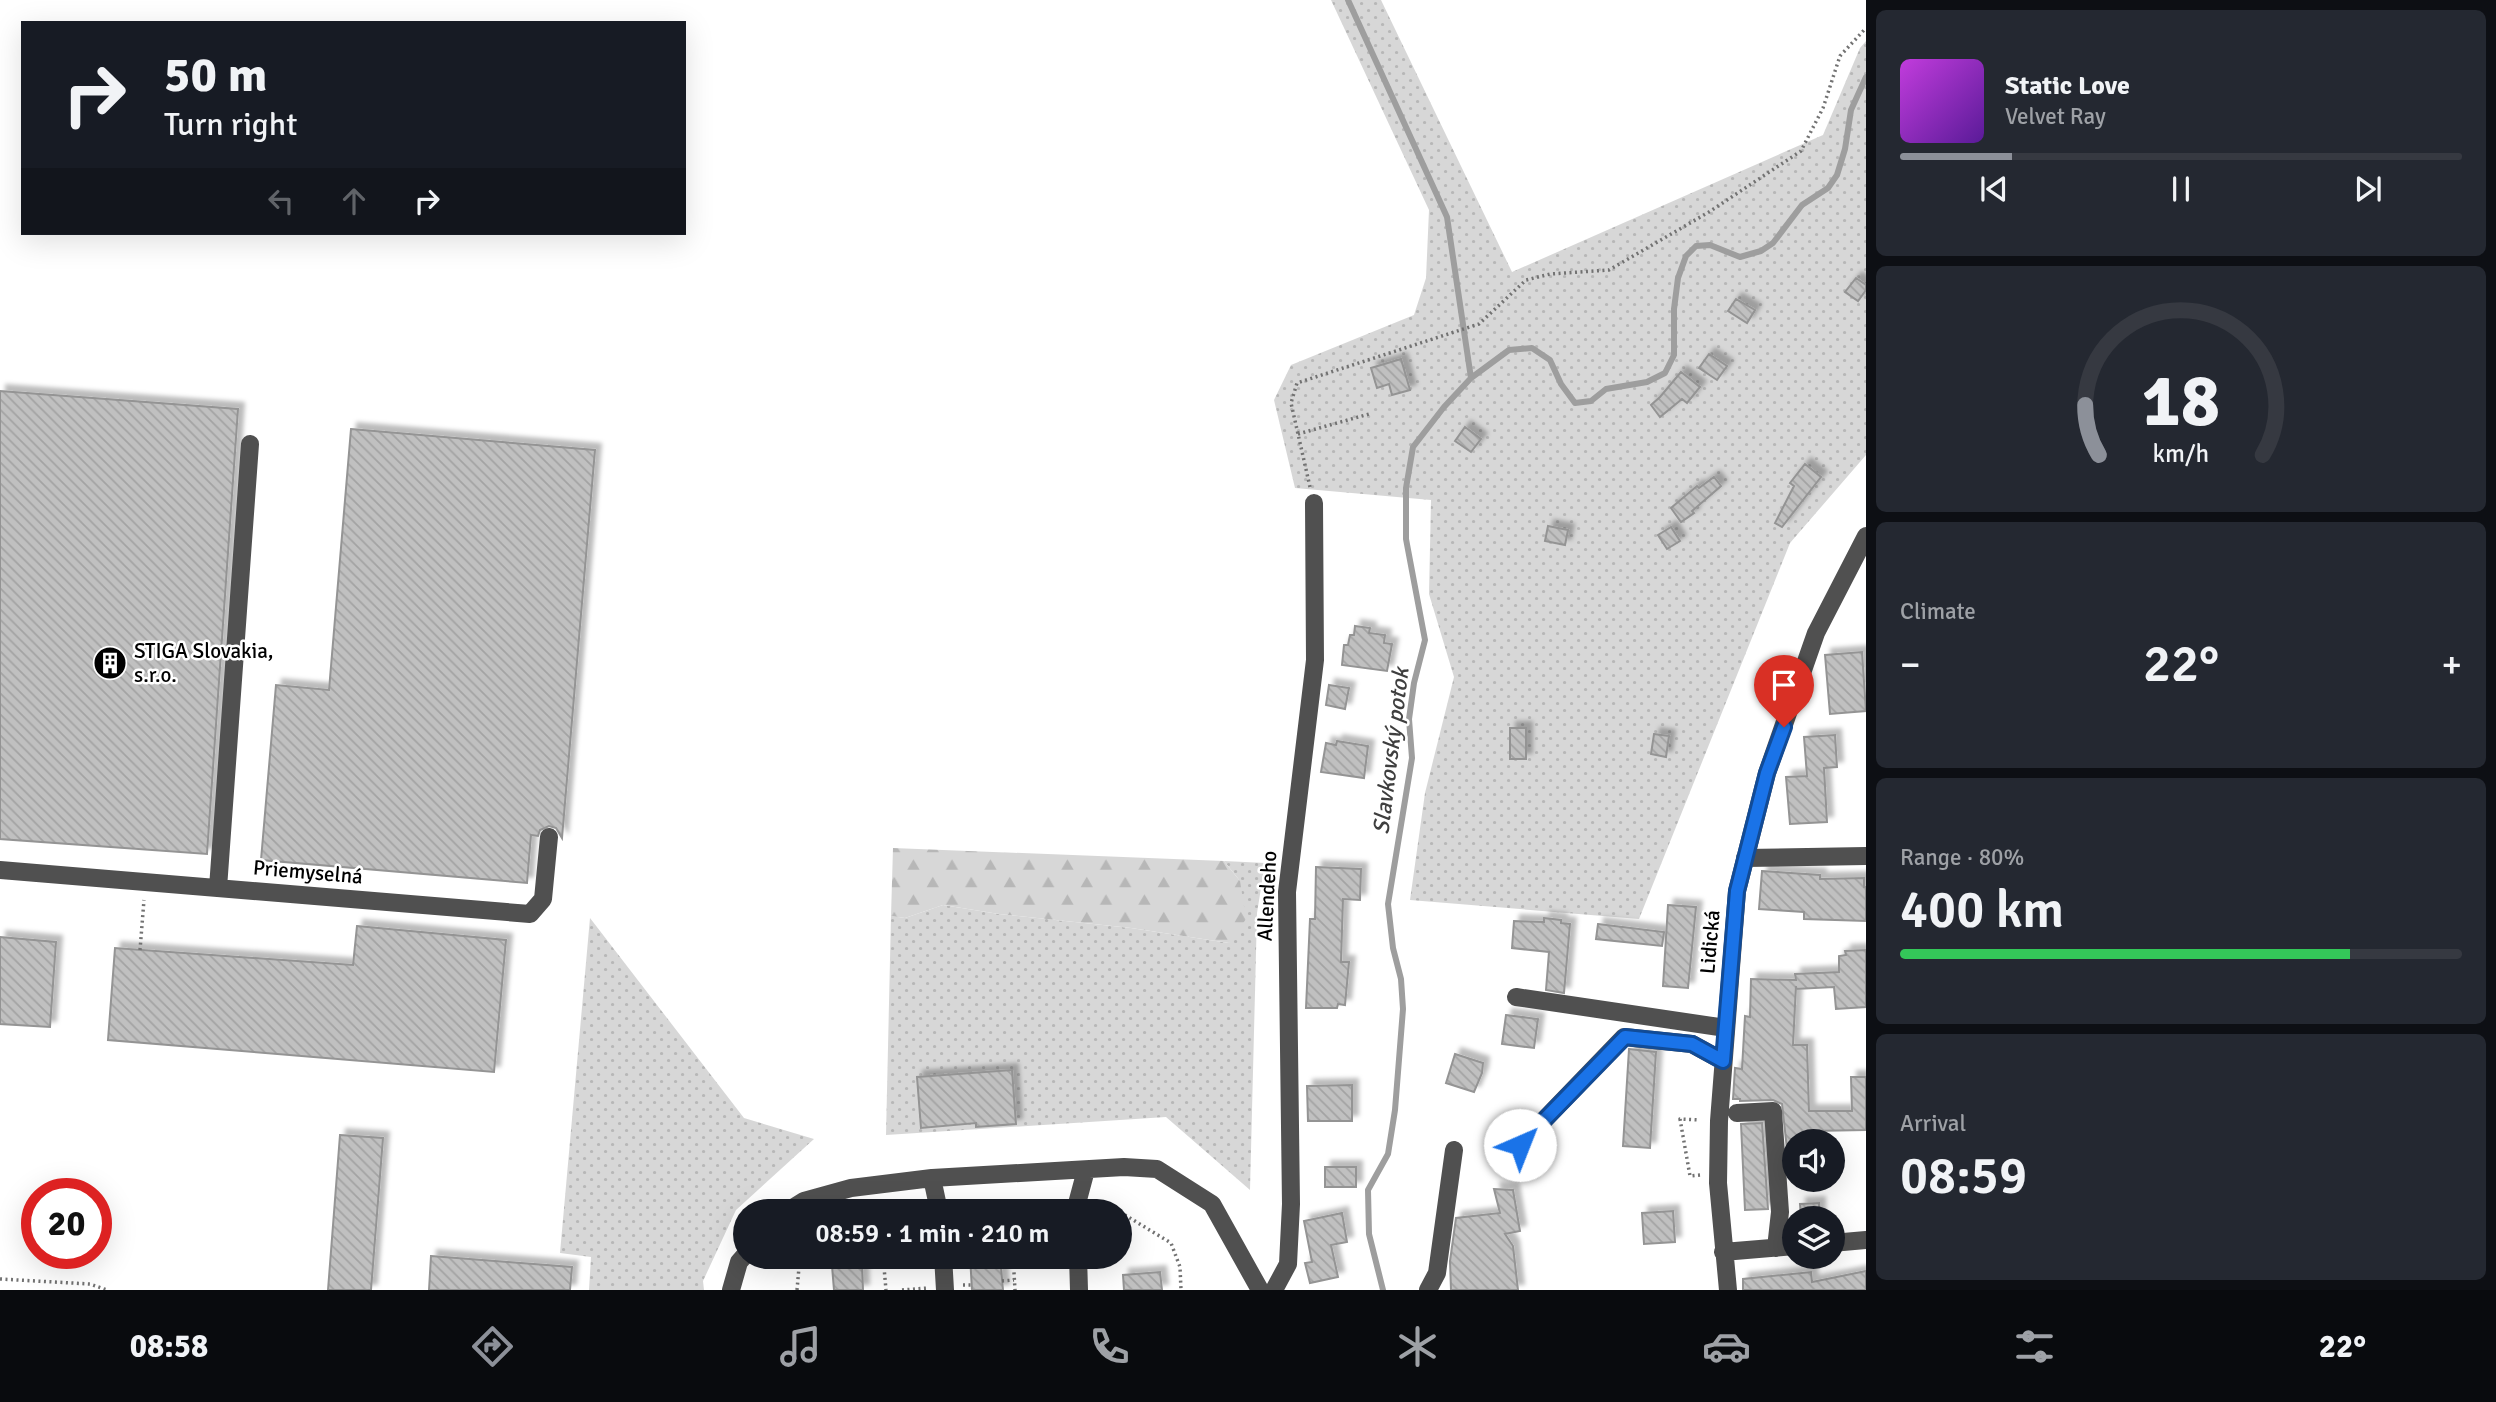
<!DOCTYPE html>
<meta charset="utf-8">
<style>
:root{--surface:#171b24;--page:#242831;--text:#f1f3f6;--muted:#9ea1a6;--line:#363941;--accent:#8c9099}
body{margin:0;font-family:Signika,sans-serif;background:var(--page);color:var(--text);height:100vh;display:flex;flex-direction:column;font-size:26px;white-space:nowrap}
*{box-sizing:border-box;margin:0}
p{font-size:23px;color:var(--muted)}
.icon{flex:none;width:38px;height:38px;fill:none;stroke:currentColor;stroke-width:2;stroke-linecap:round;stroke-linejoin:round}
.map{position:relative;flex:1;overflow:hidden}
.details{display:flex;flex-direction:column;gap:10px;padding:10px;background:#0d0f14;width:630px}
.details>*{flex:none}
.guide{position:absolute;left:21px;top:21px;width:665px;height:214px;border-radius:0px;box-shadow:0 7px 28px #0002;background:#171b24;color:var(--text);overflow:hidden}
.controls{position:absolute;left:1782px;top:1129px;display:grid;gap:14px}
.controls a{display:grid;place-items:center;width:63px;height:63px;border-radius:50%;background:var(--surface);box-shadow:0 7px 28px #0002;font-size:35px}
.speed{position:absolute;left:21px;top:1178px;display:flex;gap:14px;font-size:35px;font-weight:700;text-align:center}
.speed>*{display:grid;place-content:center;width:91px;height:91px;border-radius:50%;background:var(--surface);box-shadow:0 7px 28px #0002;line-height:1}
.speed .limit{border:10px solid #d22;background:#fff;color:#111}
.pin{position:absolute;display:grid;place-items:center;width:60px;height:60px;color:#fff;margin:-72px -30px;border-radius:50% 50% 50% 0;rotate:-45deg;box-shadow:0 0 7px #0007}
.pin .icon{rotate:45deg}
.me{position:absolute;width:77px;margin:-38px;rotate:44deg;stroke-linejoin:round;filter:drop-shadow(0 0 5px #0008)}
.turn{display:flex;align-items:center;gap:24px;height:147px;padding:0 28px;font-size:32px}
.turn .icon{width:91px;height:91px;stroke-width:2.5}
.turn b{display:block;font-size:49px;line-height:60px}
.lanes{display:flex;align-items:center;height:66px;padding:0 28px;background:#0003;justify-content:center;gap:35px;direction:ltr}
.lanes .off{opacity:.35}
.big{font-size:52px;font-weight:600;line-height:1.1}
.details .card{flex:1;display:flex;flex-direction:column;justify-content:center;gap:10px;min-width:0;padding:0 24px;border-radius:10px;background:var(--page)}
.details .dial{align-items:center;gap:0}
.dial svg{height:182px;overflow:visible;fill:none;stroke:var(--line);stroke-width:7;stroke-linecap:round;text-anchor:middle}
.dial text{fill:var(--text);stroke:none}
.song{display:flex;align-items:center;gap:21px}
.cover{width:84px;height:84px;border-radius:10px;background:linear-gradient(135deg,hsl(290 70% 55%),hsl(270 70% 35%))}
.played{height:7px;border-radius:4px;background:linear-gradient(90deg,var(--accent) 20%,var(--line) 20%)}
.keys{display:flex;justify-content:space-around;direction:ltr}
.heat{display:flex;justify-content:space-between;align-items:center;font-size:38px;direction:ltr}
.charge{height:10px;border-radius:5px;background:linear-gradient(90deg,#34c759 80%,var(--line) 0)}
.trip{position:absolute;left:733px;top:1199px;width:399px;height:70px;border-radius:35px;background:var(--surface);box-shadow:0 7px 28px #0002;font-weight:600;line-height:70px;text-align:center}
.menu{display:flex;height:112px;justify-content:space-around;align-items:center;background:#090b0e;color:var(--muted)}
.menu .icon{width:49px;height:49px}
.menu .current{color:var(--accent)}
.menu b{font-size:32px;color:var(--text)}
main{display:flex;flex:1;min-height:0}
.map>svg:first-child{display:block}
.grass{fill:url(#grass-dots)}
.forest{fill:url(#forest-firs)}
.lines{fill:none;stroke-linecap:round;stroke-linejoin:round}
.stream{stroke:#9e9e9e;stroke-width:6}
.building{fill:url(#building-back-hatch);stroke:#949494;stroke-width:2;filter:url(#shadow)}
.path{stroke:#727272;stroke-width:3.5;stroke-dasharray:2 3.5;stroke-linecap:butt}
.minor{stroke:#505050;stroke-width:18}
.route-casing{stroke:#114b97;stroke-width:18}
.route{stroke:#1a73e8;stroke-width:12}
.labels{text-anchor:middle;dominant-baseline:central;stroke-width:5;stroke-linejoin:round;paint-order:stroke}
.poi-label{font-size:21px;fill:#000;stroke:#fff;text-anchor:start}
.street-label{font-size:21px;fill:#000;stroke:#fff}
.water-label{font-size:23px;font-style:italic;fill:#3f3f3f;stroke:#fff}
</style>
<main>
<div class="map">
<svg width="1866" height="1290" viewBox="0 0 1866 1290">
<defs>
<pattern id="grass-dots" width="8" height="8" patternUnits="userSpaceOnUse" patternTransform="scale(1.75)"><rect width="8" height="8" fill="#d7d7d7"/><path d="M2 2h.1M6 6h.1" fill="none" stroke="#b7b7b7" stroke-width="1.8" stroke-linecap="round"/></pattern>
<pattern id="forest-firs" width="22" height="20" patternUnits="userSpaceOnUse" patternTransform="scale(1.75)"><rect width="22" height="20" fill="#d7d7d7"/><path d="M5 1l3.5 6h-7zM16 11l3.5 6h-7z" fill="#b7b7b7"/></pattern>
<pattern id="building-back-hatch" width="6" height="6" patternUnits="userSpaceOnUse" patternTransform="scale(1.75)"><rect width="6" height="6" fill="#c0c0c0"/><path d="M-1 5l2 2M0 0l6 6M5-1l2 2" fill="none" stroke="#a3a3a3"/></pattern>
<filter id="shadow"><feDropShadow dx="6" dy="-6" stdDeviation="2" flood-color="#0004"/></filter>
</defs>
<rect width="100%" height="100%" fill="#fff"/>
<path class="grass" d="M1331 0H1381L1512 272 1823 135 1860 48 1866 41V455L1790 543 1639 919 1410 900 1425 793 1454 677 1429 594 1431 500 1295 488 1274 400 1291 365 1414 315 1426 278 1429 210Z
M1224 861 1265 863 1257 913 1250 1190 1166 1117 886 1135 891 916 905 918 943 905 999 914 1131 928 1229 943 1240 881Z
M590 918 744 1118 814 1139 736 1210 703 1281 704 1290H589L591 1257 560 1253Z"/>
<path class="forest" d="M893 848 1224 861 1240 881 1246 919 1229 943 1131 928 999 914 943 905 905 918 891 916Z"/>
<g class="lines">
<path class="stream" d="M1348 0 1447 217 1471 378
M1383 1290 1369 1234 1368 1190 1388 1154 1395 1110 1403 1009 1401 979 1393 948 1388 904 1412 758 1409 719 1414 683 1425 640 1406 539V488L1413 447 1444 407 1471 378 1509 350 1532 348 1550 360 1561 384 1575 403 1591 401 1606 389 1647 382 1665 373 1674 355V309L1678 278 1686 256 1696 246 1710 245 1740 257 1761 251 1773 243 1802 205 1828 188 1837 175 1845 149 1851 110 1866 77"/>
</g>
<path class="building" d="M1856 278 1866 285V290L1858 301 1845 292Z
M1736 299 1755 310 1747 323 1728 311Z
M1709 354 1727 366 1717 380 1699 368Z
M1401 359 1410 390 1392 395 1389 384 1377 388 1371 368Z
M1681 372 1700 387 1687 403 1682 399 1660 417 1651 405 1660 397Z
M0 391 238 409 207 854 0 839Z
M1465 427 1481 439 1471 452 1455 441Z
M351 429 595 450 562 838 556 828 549 826 540 830 538 836 531 835 527 883 261 860 276 685 329 690Z
M1805 464 1821 477 1782 527 1775 523 1794 486 1790 483Z
M1714 477 1721 486 1692 511 1694 513 1681 522 1671 508 1697 486 1699 488Z
M1548 526 1568 530 1565 545 1545 541Z
M1671 527 1680 541 1667 549 1658 535Z
M1355 626 1370 628 1369 633 1385 635 1384 643 1392 644 1387 671 1342 665 1344 645H1348L1350 635H1354Z
M1862 652 1866 711 1830 714 1825 655Z
M1329 685 1349 688 1345 709 1326 705Z
M1510 728H1526V759H1510Z
M1654 734 1669 736 1666 757 1651 754Z
M1835 735 1837 767 1824 768 1827 822 1790 824 1786 777 1807 776 1804 737Z
M1337 741 1368 746 1364 778 1321 772 1326 743 1336 745Z
M1316 867 1361 869 1360 900 1343 899 1341 962H1349L1345 1005 1338 1004 1337 1008H1306L1310 919H1315Z
M1762 871 1820 875V879L1864 878V887H1866V921L1804 919V912L1759 909Z
M1668 905 1696 907 1688 988 1663 986Z
M1544 918 1561 920V923L1570 924 1564 993 1546 990 1549 952 1512 948 1514 921 1544 922Z
M1598 924 1664 932 1662 946 1596 939Z
M357 926 506 940 494 1072 108 1040 115 948 353 965Z
M0 937 56 942 50 1027 0 1024Z
M1866 950V1007L1836 1009 1834 987 1796 989V986L1793 1045H1807L1809 1111H1852L1851 1077H1866V1130L1810 1131V1141H1794V1149H1787L1782 1104 1773 1100 1740 1101V1099H1733L1735 1068 1742 1069 1745 1016 1750 1017 1751 979 1796 980 1795 974 1839 972V956L1846 955 1845 951Z
M1506 1015 1538 1019 1534 1048 1502 1044Z
M1629 1049 1656 1052 1650 1148 1623 1146Z
M1455 1054 1483 1063 1482 1073 1474 1092 1446 1083Z
M1012 1070 1016 1124 976 1127V1123L921 1128 917 1077Z
M1352 1085V1121H1308L1307 1086Z
M1762 1123 1768 1209 1745 1210 1741 1124Z
M340 1135 383 1138 371 1290H328Z
M1325 1167H1356V1187H1325Z
M1494 1189 1513 1190 1520 1231 1505 1234 1513 1246 1518 1290H1451L1450 1261 1456 1218 1500 1213Z
M1819 1203V1218H1801L1800 1204Z
M1673 1211 1675 1242 1644 1244 1642 1213Z
M1342 1213 1347 1242 1331 1245 1338 1277 1310 1283 1305 1263 1312 1262 1304 1221Z
M431 1256 572 1267 570 1290H429Z
M970 1256H1000L1003 1290H972Z
M862 1264 863 1290H834L832 1266Z
M1866 1271V1290H1743V1279L1811 1272 1812 1282Z
M1160 1272 1162 1290H1124L1123 1275Z"/>
<g class="lines">
<path class="path" d="M1298 434 1369 414
M1310 487 1291 403 1297 383 1479 324 1526 280 1550 274 1609 270 1709 212 1801 151 1823 108 1840 56 1866 28
M140 950 144 900
M1700 1175 1690 1176 1680 1119 1700 1120
M1093 1208H1114L1119 1211
M1120 1212 1171 1243 1180 1267 1181 1290
M883 1256 886 1290
M1013 1256 1015 1290
M0 1279 90 1284 107 1290
M1002 1281 1014 1280
M963 1285H972
M797 1290 800 1256
M902 1290 928 1288"/>
<path class="minor" d="M1745 858 1866 856
M0 870 530 914 543 899 549 837
M218 888 250 444
M1516 997 1726 1028
M1737 1113 1773 1111 1780 1212 1776 1248
M1520 1145 1624 1037 1692 1044 1723 1061
M932 1178 939 1211
M788 1211 804 1201 851 1188 932 1178 1124 1167 1157 1169 1212 1204 1260 1290
M1075 1211 1086 1170
M1832 1243 1866 1240
M1723 1252 1794 1246
M943 1256 945 1290
M1078 1256 1079 1290
M731 1290 739 1262 746 1254
M1274 1290 1288 1264 1291 1204 1287 892 1315 660 1314 503
M1428 1290 1437 1273 1454 1150
M1728 1290 1718 1183 1719 1121 1737 891 1767 773 1816 633 1866 536"/>
</g>
<g class="lines">
<defs>
<path id="route" d="M1520 1145 1625 1037 1692 1044 1723 1061 1737 891 1767 773 1784 727"/>
</defs>
<use href="#route" class="route-casing"/>
<use href="#route" class="route"/>
</g>
<defs>
<symbol id="building-disc" viewBox="-11 -11 22 22"><circle r="9.5" fill="#000" stroke="#fff"/><path d="M-4-6H4V6H1V3H-1V6H-4ZM-2.5-4.3h1.7v1.8h-1.7ZM.8-4.3h1.7v1.8H.8ZM-2.5-1h1.7V.8h-1.7ZM.8-1h1.7V.8H.8Z" fill="#fff"/></symbol>
</defs>
<g fill-rule="evenodd">
<use href="#building-disc" x="91" y="644" width="38" height="38"/>
</g>
<g class="labels">
<g class="poi-label">
<text x="134" y="651">STIGA Slovakia,<tspan x="134" dy="24">s.r.o.</tspan></text>
</g>
<g class="street-label">
<text transform="translate(308 872) rotate(5)">Priemyselná</text>
<text transform="translate(1267 896) rotate(-87)">Allendeho</text>
<text transform="translate(1710 942) rotate(-85)">Lidická</text>
</g>
<g class="water-label">
<text transform="translate(1391 751) rotate(-83)">Slavkovský potok</text>
</g>
</g>
</svg>
<div class="controls">
<a><svg class="icon" aria-label="sound" viewBox="0 0 24 24"><path d="M4 9h4l5-4v14l-5-4H4zM17 9q2 3 0 6"/></svg></a>
<a><svg class="icon" aria-label="layers" viewBox="0 0 24 24"><path d="M12 4l9 5-9 5-9-5zM3 14l9 5 9-5"/></svg></a>
</div>
<div class="speed"><div class="limit">20</div></div>
<div class="pin" style="left:1784px;top:727px;background:#d93025"><svg class="icon" aria-label="arrive" viewBox="0 0 24 24"><path d="M6 21V4h12l-3 4 3 4H6"/></svg></div>
<svg class="me" style="left:1520px;top:1145px" viewBox="-20 -20 40 40"><circle r="19" fill="#fff"/><path d="M0-13L10 11 0 6-10 11z" fill="#1a73e8"/></svg>
<div class="trip">08:59 · 1 min · 210 m</div>
<div class="guide">
<div class="turn"><svg class="icon" aria-label="right" viewBox="0 0 24 24"><path d="M7 20v-9h11M14 6l5 5-5 5"/></svg><div><b>50 m</b>Turn right</div></div>
<div class="lanes"><svg class="icon off" aria-label="left" viewBox="0 0 24 24"><path d="M17 20v-9H6M10 6l-5 5 5 5"/></svg><svg class="icon off" aria-label="ahead" viewBox="0 0 24 24"><path d="M12 20V5M6 11l6-6 6 6"/></svg><svg class="icon" aria-label="right" viewBox="0 0 24 24"><path d="M7 20v-9h11M14 6l5 5-5 5"/></svg></div>
</div>
</div>
<section class="details">
<div class="card">
<div class="song"><i class="cover"></i><div><b>Static Love</b><p>Velvet Ray</p></div></div>
<div class="played"></div>
<div class="keys"><svg class="icon" aria-label="previous" viewBox="0 0 24 24"><path d="M18 5L8 12l10 7zM5 5v14"/></svg><svg class="icon" aria-label="pause" viewBox="0 0 24 24"><path d="M8 5v14M16 5v14"/></svg><svg class="icon" aria-label="next" viewBox="0 0 24 24"><path d="M6 5l10 7-10 7zM19 5v14"/></svg></div>
</div>
<div class="card dial"><svg viewBox="0 0 100 80">
<path d="M14 69A42 42 0 1 1 86 69"/>
<path d="M14 69A42 42 0 0 1 8 47" stroke="#8c9099"/>
<text x="50" y="56" font-size="32" font-weight="700">18</text>
<text x="50" y="72" font-size="11">km/h</text>
</svg></div>
<div class="card"><p>Climate</p>
<div class="heat"><a>−</a><b class="big">22°</b><a>+</a></div>
</div>
<div class="card"><p>Range · 80%</p><b class="big">400 km</b><div class="charge"></div></div>
<div class="card"><p>Arrival</p><b class="big">08:59</b></div>
</section>
</main>
<nav class="menu">
<b>08:58</b>
<svg class="icon current" aria-label="directions" viewBox="0 0 24 24"><path d="M12 3l9 9-9 9-9-9zM9 14v-3h6M13 9l2 2-2 2"/></svg>
<svg class="icon" aria-label="music" viewBox="0 0 24 24"><path d="M9 18V5l10-2v13"/><circle cx="6" cy="18" r="3"/><circle cx="16" cy="16" r="3"/></svg>
<svg class="icon" aria-label="phone" viewBox="0 0 24 24"><path d="M5 4h4l2 5-3 2q2 4 5 5l2-3 5 2v4C11 20 4 13 5 4z"/></svg>
<svg class="icon" aria-label="climate" viewBox="0 0 24 24"><path d="M12 3v18M4 7l16 10M4 17L20 7"/></svg>
<svg class="icon" aria-label="car" viewBox="0 0 24 24"><path d="M5 17H2v-5l4-1 3-4h7l3 4 3 1v5h-3M9 17h6M6 11h13"/><circle cx="7" cy="17" r="2"/><circle cx="17" cy="17" r="2"/></svg>
<svg class="icon" aria-label="filters" viewBox="0 0 24 24"><path d="M4 7h16M4 17h16"/><circle cx="9" cy="7" r="2"/><circle cx="15" cy="17" r="2"/></svg>
<b>22°</b>
</nav>
